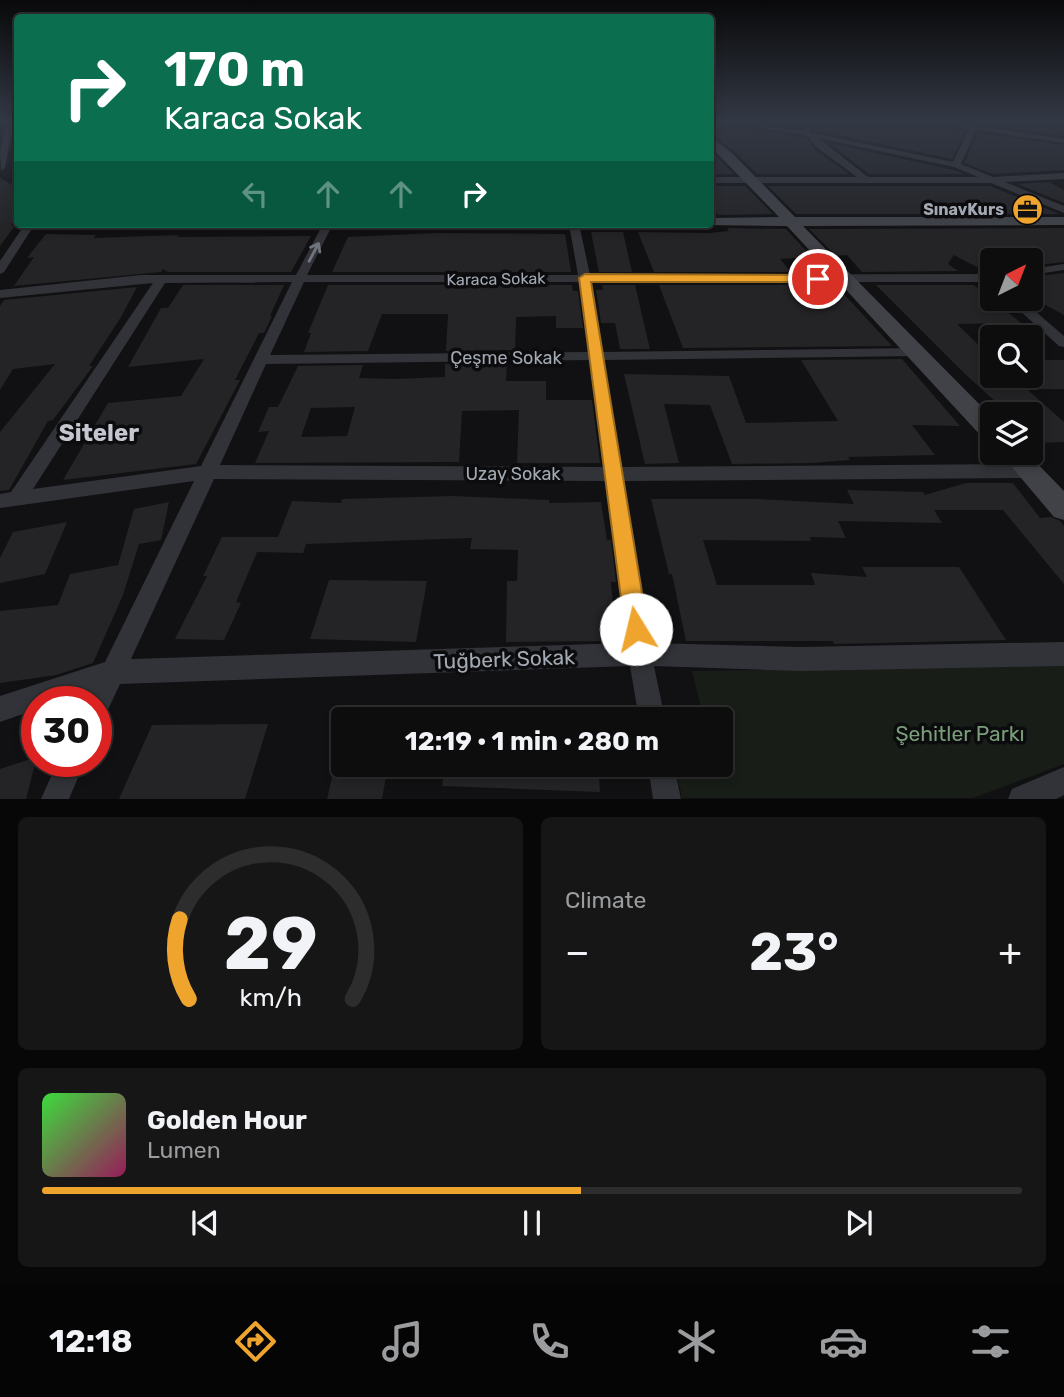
<!DOCTYPE html>
<meta charset="utf-8">
<style>
:root{--surface:#0d0d0e;--page:#161617;--text:#f1f3f6;--muted:#9a9c9e;--line:#2d2d2e;--accent:#efa52d}
body{margin:0;font-family:Rubik,sans-serif;background:var(--page);color:var(--text);height:100vh;display:flex;flex-direction:column;font-size:26px;white-space:nowrap}
*{box-sizing:border-box;margin:0}
p{font-size:23px;color:var(--muted)}
.icon{flex:none;width:38px;height:38px;fill:none;stroke:currentColor;stroke-width:2;stroke-linecap:round;stroke-linejoin:round}
.map{position:relative;height:799px;overflow:hidden}
.panel{display:flex;flex-direction:column;gap:18px;padding:18px;background:#070708;flex:1}
.panel>*{flex:none}
.guide{position:absolute;left:14px;top:14px;width:700px;height:214px;border-radius:7px;box-shadow:0 4px 10px #0003,0 0 0 2px var(--line);background:#0b6e4f;color:#fff;overflow:hidden}
.needle{width:46px;rotate:42deg}
.controls{position:absolute;left:980px;top:248px;display:grid;gap:14px}
.controls a{display:grid;place-items:center;width:63px;height:63px;border-radius:7px;background:var(--surface);box-shadow:0 4px 10px #0003,0 0 0 2px var(--line);font-size:35px}
.speed{position:absolute;left:21px;top:686px;display:flex;gap:14px;font-size:35px;font-weight:700;text-align:center}
.speed>*{display:grid;place-content:center;width:91px;height:91px;border-radius:50%;background:var(--surface);box-shadow:0 4px 10px #0003,0 0 0 2px var(--line);line-height:1}
.speed .limit{border:10px solid #d22;background:#fff;color:#111}
.pin{position:absolute;display:grid;place-items:center;width:60px;height:60px;color:#fff;margin:-30px;border:4px solid #fff;border-radius:50%;box-shadow:0 2px 7px #0007}
.me{position:absolute;width:77px;margin:-38px;rotate:351deg;stroke-linejoin:round;filter:drop-shadow(0 0 5px #0008)}
.turn{display:flex;align-items:center;gap:24px;height:147px;padding:0 35px;font-size:32px}
.turn .icon{width:91px;height:91px;stroke-width:2.5}
.turn b{display:block;font-size:49px;line-height:60px}
.lanes{display:flex;align-items:center;height:66px;padding:0 35px;background:#0003;justify-content:center;gap:35px;direction:ltr}
.lanes .off{opacity:.35}
.big{font-size:52px;font-weight:700;line-height:1.1}
.panel .card{flex:1;display:flex;flex-direction:column;justify-content:center;gap:10px;min-width:0;padding:0 24px;border-radius:10px;background:var(--page)}
.panel .dial{align-items:center;gap:0}
.dial svg{height:182px;overflow:visible;fill:none;stroke:var(--line);stroke-width:7;stroke-linecap:round;text-anchor:middle}
.dial text{fill:var(--text);stroke:none}
.song{display:flex;align-items:center;gap:21px}
.cover{width:84px;height:84px;border-radius:10px;background:linear-gradient(135deg,hsl(120 70% 55%),hsl(330 70% 35%))}
.played{height:7px;border-radius:4px;background:linear-gradient(90deg,var(--accent) 55%,var(--line) 55%)}
.keys{display:flex;justify-content:space-around;direction:ltr}
.heat{display:flex;justify-content:space-between;align-items:center;font-size:38px;direction:ltr}
.panel .tiles{flex:1;display:grid;gap:18px;grid-template-columns:1fr 1fr}
.card:last-child{grid-column:span 2}
.trip{position:absolute;left:331px;top:707px;width:402px;height:70px;border-radius:7px;background:var(--surface);box-shadow:0 4px 10px #0003,0 0 0 2px var(--line);font-weight:700;line-height:70px;text-align:center}
.dock{display:flex;height:112px;justify-content:space-around;align-items:center;background:#050506;color:var(--muted)}
.dock .icon{width:49px;height:49px}
.dock .selected{color:var(--accent)}
.dock b{font-size:32px;color:var(--text)}
.map>svg:first-child{display:block}
.green{fill:#181d18}
.building{fill:#242427;fill-rule:evenodd}
.lines{fill:none;stroke-linecap:round;stroke-linejoin:round}
.street{fill:#323338;fill-rule:evenodd}
.secondary{fill:#404248;fill-rule:evenodd}
.oneway{stroke:#70747c}
.route{fill:#efa52d;stroke:#9b6b1d;stroke-width:2}
.labels{text-anchor:middle;dominant-baseline:central;stroke-width:7;stroke-linejoin:round;paint-order:stroke}
.far-poi-label{font-size:16px;font-weight:bold;fill:#a3a9b3;stroke:#0c0c0e;text-anchor:end}
.far-street-label{font-size:16px;fill:#a3a9b3;stroke:#0c0c0e}
.street-label{font-size:18px;fill:#a3a9b3;stroke:#0c0c0e}
.near-street-label{font-size:21px;fill:#a3a9b3;stroke:#0c0c0e}
.near-park-label{font-size:21px;fill:#7a9e7a;stroke:#0c0c0e}
.district-label{font-size:24px;font-weight:bold;fill:#c4c7cf;stroke:#0c0c0e}
</style>
<div class="map">
<svg width="1064" height="799" viewBox="0 0 1064 799">
<rect width="100%" height="100%" fill="#111113"/>
<path class="green" d="M1064 666V764L973 798H682L675 765H721V719H704L692 671Z"/>
<path class="building" d="M710 121 807 138 814 149 849 174H757L734 151 710 134Z
M821 121H911L965 131 952 159 813 130Z
M982 121H1064V136L982 124Z
M978 133 1064 145V170L993 174 964 163Z
M829 143 953 170 965 174H869Z
M710 150 734 174H710Z
M0 178 18 188V218L11 224 14 227 0 246Z
M1049 182 1064 190V203L1017 184Z
M710 186H745L773 214 718 215 710 204Z
M768 186H990L1060 214H796Z
M727 228 786 229 812 257 780 259 791 272H654L638 232 709 233 729 231Z
M1064 228V262L1031 266V261H992V271H984L954 255 948 264 958 271 862 272 847 255 836 256 809 229Z
M591 232H623L632 272H599Z
M436 233 565 234 571 272H332L348 237Z
M46 234 96 235 94 238 179 235 177 237 311 236 291 272H168L163 269 161 272 14 286 34 257 27 258Z
M1064 273V315L1031 297V277Z
M183 285H284L270 316H272L264 333H259L235 380H240L196 464 63 480 108 403 181 396 204 359 128 367 161 308H168Z
M328 285H572L573 291H578L583 328H556V316L516 317 515 350 446 351 448 314H382L368 351 304 352 311 333H308Z
M602 285H635L650 349H620L615 323H601L596 290H603Z
M659 285H803L809 291 840 290 892 346 683 348Z
M876 285H974L1021 323 957 324 992 358V376H1012L1064 422V442L1039 443 1031 435V415H1010L964 373Z
M137 287 121 317 89 366H93L53 420 48 421 9 490 0 491V432L55 364 13 369 0 390V306L4 300Z
M902 359 960 426 912 425 935 455 848 457 850 460 812 463 732 464 710 405 664 404 679 463 645 464 624 374 729 376 746 423 838 421 801 360Z
M1031 360H1064V389H1031Z
M445 364H507L506 381H546V400H592L600 463H517L519 410 462 411 459 462 255 463 269 431 258 432 269 407H278L298 366 363 365 359 378 396 379 445 377ZM355 407 347 436 301 437 311 408Z
M966 483H1013L1040 518 1051 517 1060 521 1064 526V584L1003 510H934L942 523 838 521 846 538 810 537 811 541 703 540 717 585H815L811 573 867 577 862 567H959L1006 640 834 644 833 641H686L672 574H669L651 499H758L854 504 847 490 923 492 925 495Z
M453 496 549 500V503L601 502 607 540H611L616 582H611L616 641 506 642 507 581H517L518 550 470 549 472 538 306 544 303 553 257 552 236 602 241 603 224 640 175 639 207 576H203L222 537H278L292 501 341 503 342 499Z
M169 502 161 540 139 544 123 595 93 663 56 675 0 683V611L58 605 70 574 118 565 134 509Z
M67 522 45 574 0 583V558L13 532Z
M329 580 427 581 416 642 310 639Z
M268 724 245 799H119L152 725Z
M37 757 26 799H0V769Z
M335 765H388L382 799H327Z
M445 765H598L600 792 442 786Z"/>
<g class="lines">
<path class="street" d="M6 121H14L5 168 1 171 0 152Z
M716 121H732L801 131 812 121H819L808 132 953 162 969 129 924 121 971 125 974 121H980L978 126 1064 139V143L976 130 961 164 993 177 1064 173V179L1005 182 1064 206V213L991 183H710V177H857L816 147 808 136ZM818 138 954 167 978 177H868Z
M25 224H35L4 272 0 274V261Z
M323 224H333L307 275H578L569 224H579L590 275 992 274V282H592L603 352 918 348 925 352 918 356 604 360 622 467 1028 464 1034 466 1037 471 1034 476 1028 478 624 481 650 643 801 647 1064 642V666L801 671 654 666 665 719H639L630 666 120 684 105 716 96 720V702H86L90 691 59 702H37V709L0 722V696L105 662 194 481 0 508V494L11 492 153 283 0 298V290L141 275H296ZM292 282 201 466 33 489 165 283ZM304 282H580L589 352 270 355ZM590 360 604 467 220 465 266 364ZM214 479 606 481 627 643 131 659Z
M1064 264V270L1031 275V269Z
M1007 299H1021L1064 336V347L1059 346Z
M58 761H85L69 799H41Z
M648 765H674L681 799H653Z
M1064 767V795L1056 799H1008L1012 789Z"/>
<path class="secondary" d="M710 136 732 153 795 217H1064V225L803 226 992 417V440L983 438 787 226 705 225 710 224V218L779 217 710 146Z
M18 220V224H502L495 228H21L14 224Z
M1000 453H1027L1064 491V520L1054 517Z"/>
</g>
<defs><path id="oneway-shaft" d="M-6 0H5M1.5-3L5.5 0L1.5 3" fill="none" stroke-width="1.6" stroke-linecap="round" stroke-linejoin="round" transform="scale(1.75)"/></defs>
<use class="oneway" href="#oneway-shaft" transform="translate(314 252) rotate(-62)"/>
<linearGradient id="sky" x2="0" y2="1"><stop stop-color="#09090a"/><stop offset="0.52" stop-color="#323844"/><stop offset="1" stop-color="#323844" stop-opacity="0"/></linearGradient>
<rect width="1064" height="232" fill="url(#sky)"/>
<path class="route" d="M585 274 818 275 824 279 818 282H591L648 629 644 636 636 640 628 636 625 629 579 278Z"/>
<defs>
<symbol id="office-disc" viewBox="-11 -11 22 22"><circle r="9.5" fill="#efa52d" stroke="#0c0c0e"/><path d="M-6-3h4V-5.5h4V-3h4V5H-6ZM-1-4.5V-3h2v-1.5ZM-6 0V1H6V0Z" fill="#111"/></symbol>
</defs>
<g fill-rule="evenodd">
<use href="#office-disc" x="1010" y="192" width="35" height="35"/>
</g>
<g class="labels">
<g class="far-poi-label">
<text x="1004" y="209">SınavKurs</text>
</g>
<g class="far-street-label">
<text transform="translate(496 279) rotate(-1)">Karaca Sokak</text>
</g>
<g class="street-label">
<text x="506" y="358">Çeşme Sokak</text>
<text x="513" y="474">Uzay Sokak</text>
</g>
<g class="near-street-label">
<text transform="translate(504 659) rotate(-2)">Tuğberk Sokak</text>
</g>
<g class="near-park-label">
<text x="960" y="733">Şehitler Parkı</text>
</g>
<g class="district-label">
<text x="99" y="433">Siteler</text>
</g>
</g>
</svg>
<div class="controls">
<a><svg class="needle" viewBox="-14 -14 28 28"><path d="M0-13l5 13h-10z" fill="#e53935"/><path d="M0 13l5-13h-10z" fill="#9a9c9e"/></svg></a>
<a><svg class="icon" aria-label="search" viewBox="0 0 24 24"><circle cx="10" cy="10" r="6"/><path d="M15 15l6 6"/></svg></a>
<a><svg class="icon" aria-label="layers" viewBox="0 0 24 24"><path d="M12 4l9 5-9 5-9-5zM3 14l9 5 9-5"/></svg></a>
</div>
<div class="speed"><div class="limit">30</div></div>
<div class="pin" style="left:818px;top:279px;background:#d93025"><svg class="icon" aria-label="arrive" viewBox="0 0 24 24"><path d="M6 21V4h12l-3 4 3 4H6"/></svg></div>
<svg class="me" style="left:636px;top:629px" viewBox="-20 -20 40 40"><circle r="19" fill="#fff"/><path d="M0-13L10 11 0 6-10 11z" fill="#efa52d"/></svg>
<div class="trip">12:19 · 1 min · 280 m</div>
<div class="guide">
<div class="turn"><svg class="icon" aria-label="right" viewBox="0 0 24 24"><path d="M7 20v-9h11M14 6l5 5-5 5"/></svg><div><b>170 m</b>Karaca Sokak</div></div>
<div class="lanes"><svg class="icon off" aria-label="left" viewBox="0 0 24 24"><path d="M17 20v-9H6M10 6l-5 5 5 5"/></svg><svg class="icon off" aria-label="ahead" viewBox="0 0 24 24"><path d="M12 20V5M6 11l6-6 6 6"/></svg><svg class="icon off" aria-label="ahead" viewBox="0 0 24 24"><path d="M12 20V5M6 11l6-6 6 6"/></svg><svg class="icon" aria-label="right" viewBox="0 0 24 24"><path d="M7 20v-9h11M14 6l5 5-5 5"/></svg></div>
</div>
</div>
<section class="panel">
<div class="tiles">
<div class="card dial"><svg viewBox="0 0 100 80">
<path d="M14 69A42 42 0 1 1 86 69"/>
<path d="M14 69A42 42 0 0 1 10 34" stroke="#efa52d"/>
<text x="50" y="56" font-size="32" font-weight="700">29</text>
<text x="50" y="72" font-size="11">km/h</text>
</svg></div>
<div class="card"><p>Climate</p>
<div class="heat"><a>−</a><b class="big">23°</b><a>+</a></div>
</div>
<div class="card">
<div class="song"><i class="cover"></i><div><b>Golden Hour</b><p>Lumen</p></div></div>
<div class="played"></div>
<div class="keys"><svg class="icon" aria-label="previous" viewBox="0 0 24 24"><path d="M18 5L8 12l10 7zM5 5v14"/></svg><svg class="icon" aria-label="pause" viewBox="0 0 24 24"><path d="M8 5v14M16 5v14"/></svg><svg class="icon" aria-label="next" viewBox="0 0 24 24"><path d="M6 5l10 7-10 7zM19 5v14"/></svg></div>
</div>
</div>
</section>
<nav class="dock">
<b>12:18</b>
<svg class="icon selected" aria-label="directions" viewBox="0 0 24 24"><path d="M12 3l9 9-9 9-9-9zM9 14v-3h6M13 9l2 2-2 2"/></svg>
<svg class="icon" aria-label="music" viewBox="0 0 24 24"><path d="M9 18V5l10-2v13"/><circle cx="6" cy="18" r="3"/><circle cx="16" cy="16" r="3"/></svg>
<svg class="icon" aria-label="phone" viewBox="0 0 24 24"><path d="M5 4h4l2 5-3 2q2 4 5 5l2-3 5 2v4C11 20 4 13 5 4z"/></svg>
<svg class="icon" aria-label="climate" viewBox="0 0 24 24"><path d="M12 3v18M4 7l16 10M4 17L20 7"/></svg>
<svg class="icon" aria-label="car" viewBox="0 0 24 24"><path d="M5 17H2v-5l4-1 3-4h7l3 4 3 1v5h-3M9 17h6M6 11h13"/><circle cx="7" cy="17" r="2"/><circle cx="17" cy="17" r="2"/></svg>
<svg class="icon" aria-label="filters" viewBox="0 0 24 24"><path d="M4 7h16M4 17h16"/><circle cx="9" cy="7" r="2"/><circle cx="15" cy="17" r="2"/></svg>
</nav>
